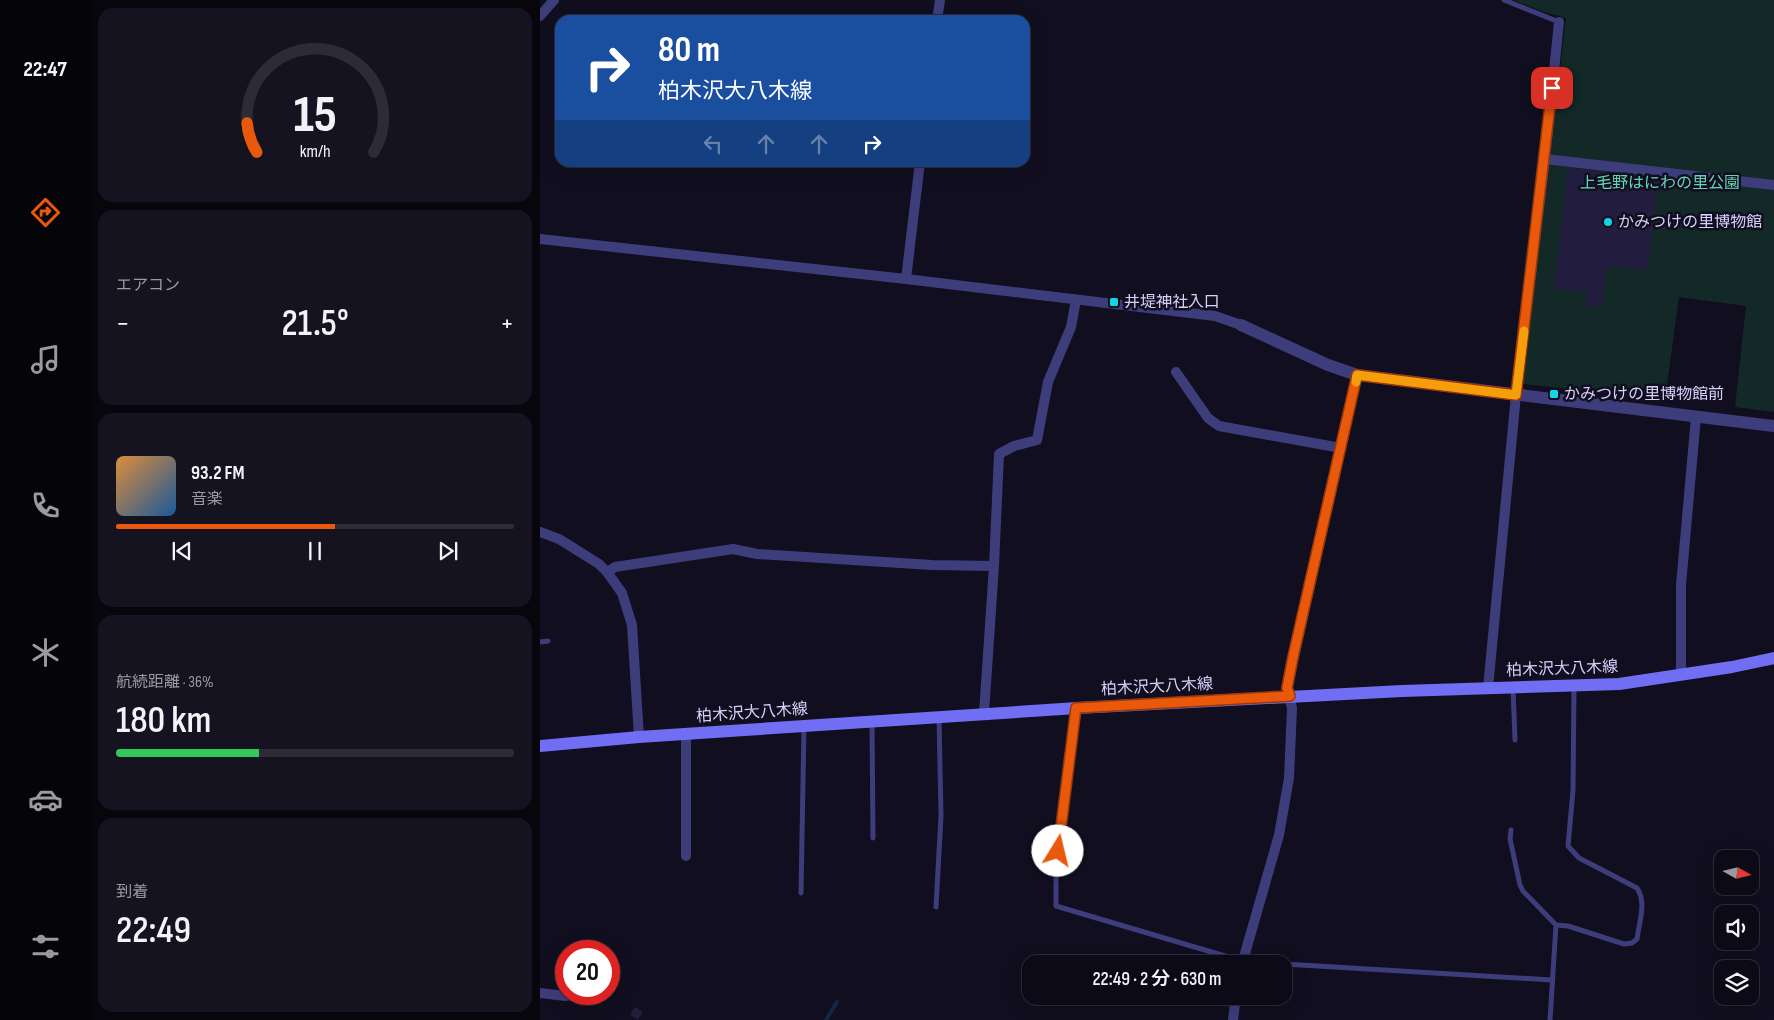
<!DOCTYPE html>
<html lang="ja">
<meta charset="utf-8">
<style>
:root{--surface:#0d0a17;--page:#161320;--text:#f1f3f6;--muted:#9a9aa1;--line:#2d2b36;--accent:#ea580c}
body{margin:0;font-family:"Sofia Sans Condensed","Noto Sans JP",sans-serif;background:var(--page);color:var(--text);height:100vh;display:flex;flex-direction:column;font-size:19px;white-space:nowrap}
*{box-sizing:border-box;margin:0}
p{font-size:16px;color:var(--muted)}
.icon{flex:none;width:28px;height:28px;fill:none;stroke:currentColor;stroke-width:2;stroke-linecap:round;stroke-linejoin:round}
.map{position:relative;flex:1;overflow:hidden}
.sheet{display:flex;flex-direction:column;gap:8px;padding:8px;background:#07060d;width:450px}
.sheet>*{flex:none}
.banner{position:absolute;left:15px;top:15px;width:475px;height:152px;border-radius:15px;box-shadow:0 5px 20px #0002,0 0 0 1px var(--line);background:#1a4fa0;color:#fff;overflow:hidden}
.needle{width:32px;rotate:98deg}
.buttons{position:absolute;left:1174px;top:850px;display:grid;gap:10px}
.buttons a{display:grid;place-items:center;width:45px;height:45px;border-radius:10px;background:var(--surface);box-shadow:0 5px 20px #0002,0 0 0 1px var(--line);font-size:25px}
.speed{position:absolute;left:15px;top:940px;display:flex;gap:10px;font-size:25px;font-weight:700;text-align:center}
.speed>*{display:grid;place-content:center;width:65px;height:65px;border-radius:50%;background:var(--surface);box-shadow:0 5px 20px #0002,0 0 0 1px var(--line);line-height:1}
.speed .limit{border:8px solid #d22;background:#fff;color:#111}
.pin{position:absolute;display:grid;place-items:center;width:42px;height:42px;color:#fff;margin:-21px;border-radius:10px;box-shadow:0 2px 8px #0006}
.me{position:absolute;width:55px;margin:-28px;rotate:9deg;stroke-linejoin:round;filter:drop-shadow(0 0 4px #0008)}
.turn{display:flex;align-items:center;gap:18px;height:105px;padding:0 20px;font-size:22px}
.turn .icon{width:65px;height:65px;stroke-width:2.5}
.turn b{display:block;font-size:35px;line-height:42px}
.lanes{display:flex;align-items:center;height:48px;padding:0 20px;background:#0003;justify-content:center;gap:25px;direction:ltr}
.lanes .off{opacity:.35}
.big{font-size:38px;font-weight:600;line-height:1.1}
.sheet .widget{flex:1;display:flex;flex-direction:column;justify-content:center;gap:8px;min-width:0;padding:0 18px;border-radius:15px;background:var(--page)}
.sheet .dial{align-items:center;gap:0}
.dial svg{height:130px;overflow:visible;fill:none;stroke:var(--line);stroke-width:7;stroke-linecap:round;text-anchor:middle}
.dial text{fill:var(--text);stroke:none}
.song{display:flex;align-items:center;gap:15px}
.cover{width:60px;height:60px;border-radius:8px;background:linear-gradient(135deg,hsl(30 70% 55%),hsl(210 70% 35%))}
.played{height:5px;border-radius:2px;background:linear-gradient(90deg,var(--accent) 55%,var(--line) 55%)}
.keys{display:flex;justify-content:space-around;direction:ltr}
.heat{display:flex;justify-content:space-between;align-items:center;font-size:28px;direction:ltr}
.charge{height:8px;border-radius:4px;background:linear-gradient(90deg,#34c759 36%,var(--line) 0)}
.trip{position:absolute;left:482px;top:955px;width:270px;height:50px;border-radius:15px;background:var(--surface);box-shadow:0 5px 20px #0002,0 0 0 1px var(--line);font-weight:600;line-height:50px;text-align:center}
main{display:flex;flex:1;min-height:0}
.menu{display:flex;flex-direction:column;width:90px;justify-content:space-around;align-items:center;background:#050409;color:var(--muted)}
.menu .icon{width:35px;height:35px}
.menu .current{color:var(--accent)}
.menu b{font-size:22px;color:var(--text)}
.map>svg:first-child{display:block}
.green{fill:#122928}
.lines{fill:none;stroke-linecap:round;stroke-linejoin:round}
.stream{stroke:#122745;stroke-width:4}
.building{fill:#221c3f}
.service{stroke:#3e3d7b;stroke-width:5}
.minor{stroke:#3e3d7b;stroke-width:10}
.tertiary{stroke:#3e3d7b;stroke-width:12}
.secondary{stroke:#706ff4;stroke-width:12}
.route-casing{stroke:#983908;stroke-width:12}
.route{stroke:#ea580c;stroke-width:9}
.slow{stroke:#f59e0b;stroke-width:9}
.poi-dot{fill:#12d5e6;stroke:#110e1f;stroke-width:2}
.labels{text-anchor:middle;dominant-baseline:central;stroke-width:5;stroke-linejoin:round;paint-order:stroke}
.park-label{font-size:16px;fill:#63d5b6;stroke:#110e1f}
.poi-label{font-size:16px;fill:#d5d1fb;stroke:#110e1f;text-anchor:start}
.street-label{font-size:16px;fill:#d5d1fb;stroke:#110e1f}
</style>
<main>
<nav class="menu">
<b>22:47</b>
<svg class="icon current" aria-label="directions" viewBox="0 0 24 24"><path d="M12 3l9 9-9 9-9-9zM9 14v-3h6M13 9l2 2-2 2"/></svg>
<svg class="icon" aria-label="music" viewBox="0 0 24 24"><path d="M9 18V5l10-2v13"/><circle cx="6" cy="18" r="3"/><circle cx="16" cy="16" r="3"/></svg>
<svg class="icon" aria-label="phone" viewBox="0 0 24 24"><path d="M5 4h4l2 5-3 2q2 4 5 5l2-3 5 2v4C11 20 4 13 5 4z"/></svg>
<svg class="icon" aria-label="climate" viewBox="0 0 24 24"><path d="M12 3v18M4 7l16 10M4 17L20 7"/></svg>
<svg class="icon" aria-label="car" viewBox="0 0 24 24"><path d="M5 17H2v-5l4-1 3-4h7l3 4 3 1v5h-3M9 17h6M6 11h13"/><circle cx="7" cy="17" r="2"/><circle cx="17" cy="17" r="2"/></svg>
<svg class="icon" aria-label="filters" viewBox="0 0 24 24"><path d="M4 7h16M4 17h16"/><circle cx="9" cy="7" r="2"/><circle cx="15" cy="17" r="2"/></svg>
</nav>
<section class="sheet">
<div class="widget dial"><svg viewBox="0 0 100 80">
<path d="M14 69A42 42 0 1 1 86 69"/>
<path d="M14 69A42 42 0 0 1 8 51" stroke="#ea580c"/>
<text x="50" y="56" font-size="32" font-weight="700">15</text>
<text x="50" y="72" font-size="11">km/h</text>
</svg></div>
<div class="widget"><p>エアコン</p>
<div class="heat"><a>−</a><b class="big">21.5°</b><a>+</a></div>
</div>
<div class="widget">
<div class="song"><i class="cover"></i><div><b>93.2 FM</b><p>音楽</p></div></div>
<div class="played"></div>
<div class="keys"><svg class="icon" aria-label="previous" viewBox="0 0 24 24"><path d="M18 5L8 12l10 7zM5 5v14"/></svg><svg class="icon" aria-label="pause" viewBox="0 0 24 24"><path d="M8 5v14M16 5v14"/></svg><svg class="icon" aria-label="next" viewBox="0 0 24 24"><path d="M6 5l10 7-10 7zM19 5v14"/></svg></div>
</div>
<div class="widget"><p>航続距離 · 36%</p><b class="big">180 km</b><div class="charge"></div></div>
<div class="widget"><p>到着</p><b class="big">22:49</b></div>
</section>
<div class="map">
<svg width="1234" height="1020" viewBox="0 0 1234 1020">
<rect width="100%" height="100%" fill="#110e1f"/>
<path class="green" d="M974 0H1234V412L1195 407 1206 306 1139 297 1125 399 983 384 1026 18 1001 11Z"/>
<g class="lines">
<path class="stream" d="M286 1020 297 1002"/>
</g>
<path class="building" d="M1028 168 1118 179 1108 270 1067 266 1062 307 1046 306 1048 292 1014 289Z
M95 1007 103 1012 98 1020 90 1015Z"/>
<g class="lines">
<path class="service" d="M964 0 1019 22
M0 642 8 641
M973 688 975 740
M536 708 520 840 516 862V906L702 961 741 964
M332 722 333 838
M971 830 970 839 980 885 983 891 1016 925 1028 926 1084 944 1092 943 1097 939C1099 922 1107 903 1097 888L1039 858 1028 846 1033 790 1034 686
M261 893 264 726
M396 907 401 816 399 717
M744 964 1012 980
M1010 1020 1016 925"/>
<path class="minor" d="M0 16 14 0
M397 20 400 0
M1005 159 1234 185
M0 239 366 279 675 316 701 325
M366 279 380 162
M636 372 668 418 679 426 801 448
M0 532 19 539 59 564 67 572 82 593 92 625 99 737
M67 572 75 567 193 549 217 554 392 565 454 566
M1141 675V585L1156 417
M948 688 976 395 1005 159 1019 22
M444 713 454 566 459 454 474 446 497 440 508 382 531 327 536 300
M146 856V734
M702 964 739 835 749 778 752 708 747 688 817 375
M0 993 25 996 37 994
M693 1020 696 996"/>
<path class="tertiary" d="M701 325 788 365 817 375 1234 426"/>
<path class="secondary" d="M0 746 99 737 537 708 862 691 1079 684 1192 667 1234 658"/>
</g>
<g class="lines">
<defs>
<path id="route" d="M518 851 536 708 750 696 747 688 753 657 817 375 976 395 1012 88"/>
</defs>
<use href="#route" class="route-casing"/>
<use href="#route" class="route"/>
<path class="slow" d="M816 382 817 375 976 395 984 331"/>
</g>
<g class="poi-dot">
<circle cx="1068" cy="222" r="5"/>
<rect x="569" y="297" width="10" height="10" rx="2.5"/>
<rect x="1009" y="389" width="10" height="10" rx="2.5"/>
</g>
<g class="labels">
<g class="park-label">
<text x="1120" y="183">上毛野はにわの里公園</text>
</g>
<g class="poi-label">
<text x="1078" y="222">かみつけの里博物館</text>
<text x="584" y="302">井堤神社入口</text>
<text x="1024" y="394">かみつけの里博物館前</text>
</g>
<g class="street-label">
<text transform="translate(1022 669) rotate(-2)">柏木沢大八木線</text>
<text transform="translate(617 687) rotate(-3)">柏木沢大八木線</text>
<text transform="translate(212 713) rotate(-4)">柏木沢大八木線</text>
</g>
</g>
</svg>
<div class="buttons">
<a><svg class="needle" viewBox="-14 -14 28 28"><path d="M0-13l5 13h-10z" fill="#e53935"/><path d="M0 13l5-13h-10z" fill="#9a9aa1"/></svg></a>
<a><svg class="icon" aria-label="sound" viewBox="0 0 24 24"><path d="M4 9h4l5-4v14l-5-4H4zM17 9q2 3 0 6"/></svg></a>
<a><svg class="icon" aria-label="layers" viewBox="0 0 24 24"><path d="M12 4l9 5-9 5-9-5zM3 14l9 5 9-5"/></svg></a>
</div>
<div class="speed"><div class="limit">20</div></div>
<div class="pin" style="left:1012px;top:88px;background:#d93025"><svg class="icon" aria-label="arrive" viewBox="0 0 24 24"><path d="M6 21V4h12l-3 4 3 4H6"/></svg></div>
<svg class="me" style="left:518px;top:851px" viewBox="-20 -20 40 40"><circle r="19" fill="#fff"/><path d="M0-13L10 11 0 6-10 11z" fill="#ea580c"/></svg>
<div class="trip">22:49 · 2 分 · 630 m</div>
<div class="banner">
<div class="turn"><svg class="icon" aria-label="right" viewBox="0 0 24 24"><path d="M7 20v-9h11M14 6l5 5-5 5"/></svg><div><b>80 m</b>柏木沢大八木線</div></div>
<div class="lanes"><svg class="icon off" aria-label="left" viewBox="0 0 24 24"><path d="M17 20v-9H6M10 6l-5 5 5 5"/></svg><svg class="icon off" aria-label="ahead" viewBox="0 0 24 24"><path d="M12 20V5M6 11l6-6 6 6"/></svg><svg class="icon off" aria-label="ahead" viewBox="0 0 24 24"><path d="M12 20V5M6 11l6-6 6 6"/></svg><svg class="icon" aria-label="right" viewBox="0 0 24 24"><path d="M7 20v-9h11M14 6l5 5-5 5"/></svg></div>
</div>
</div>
</main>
